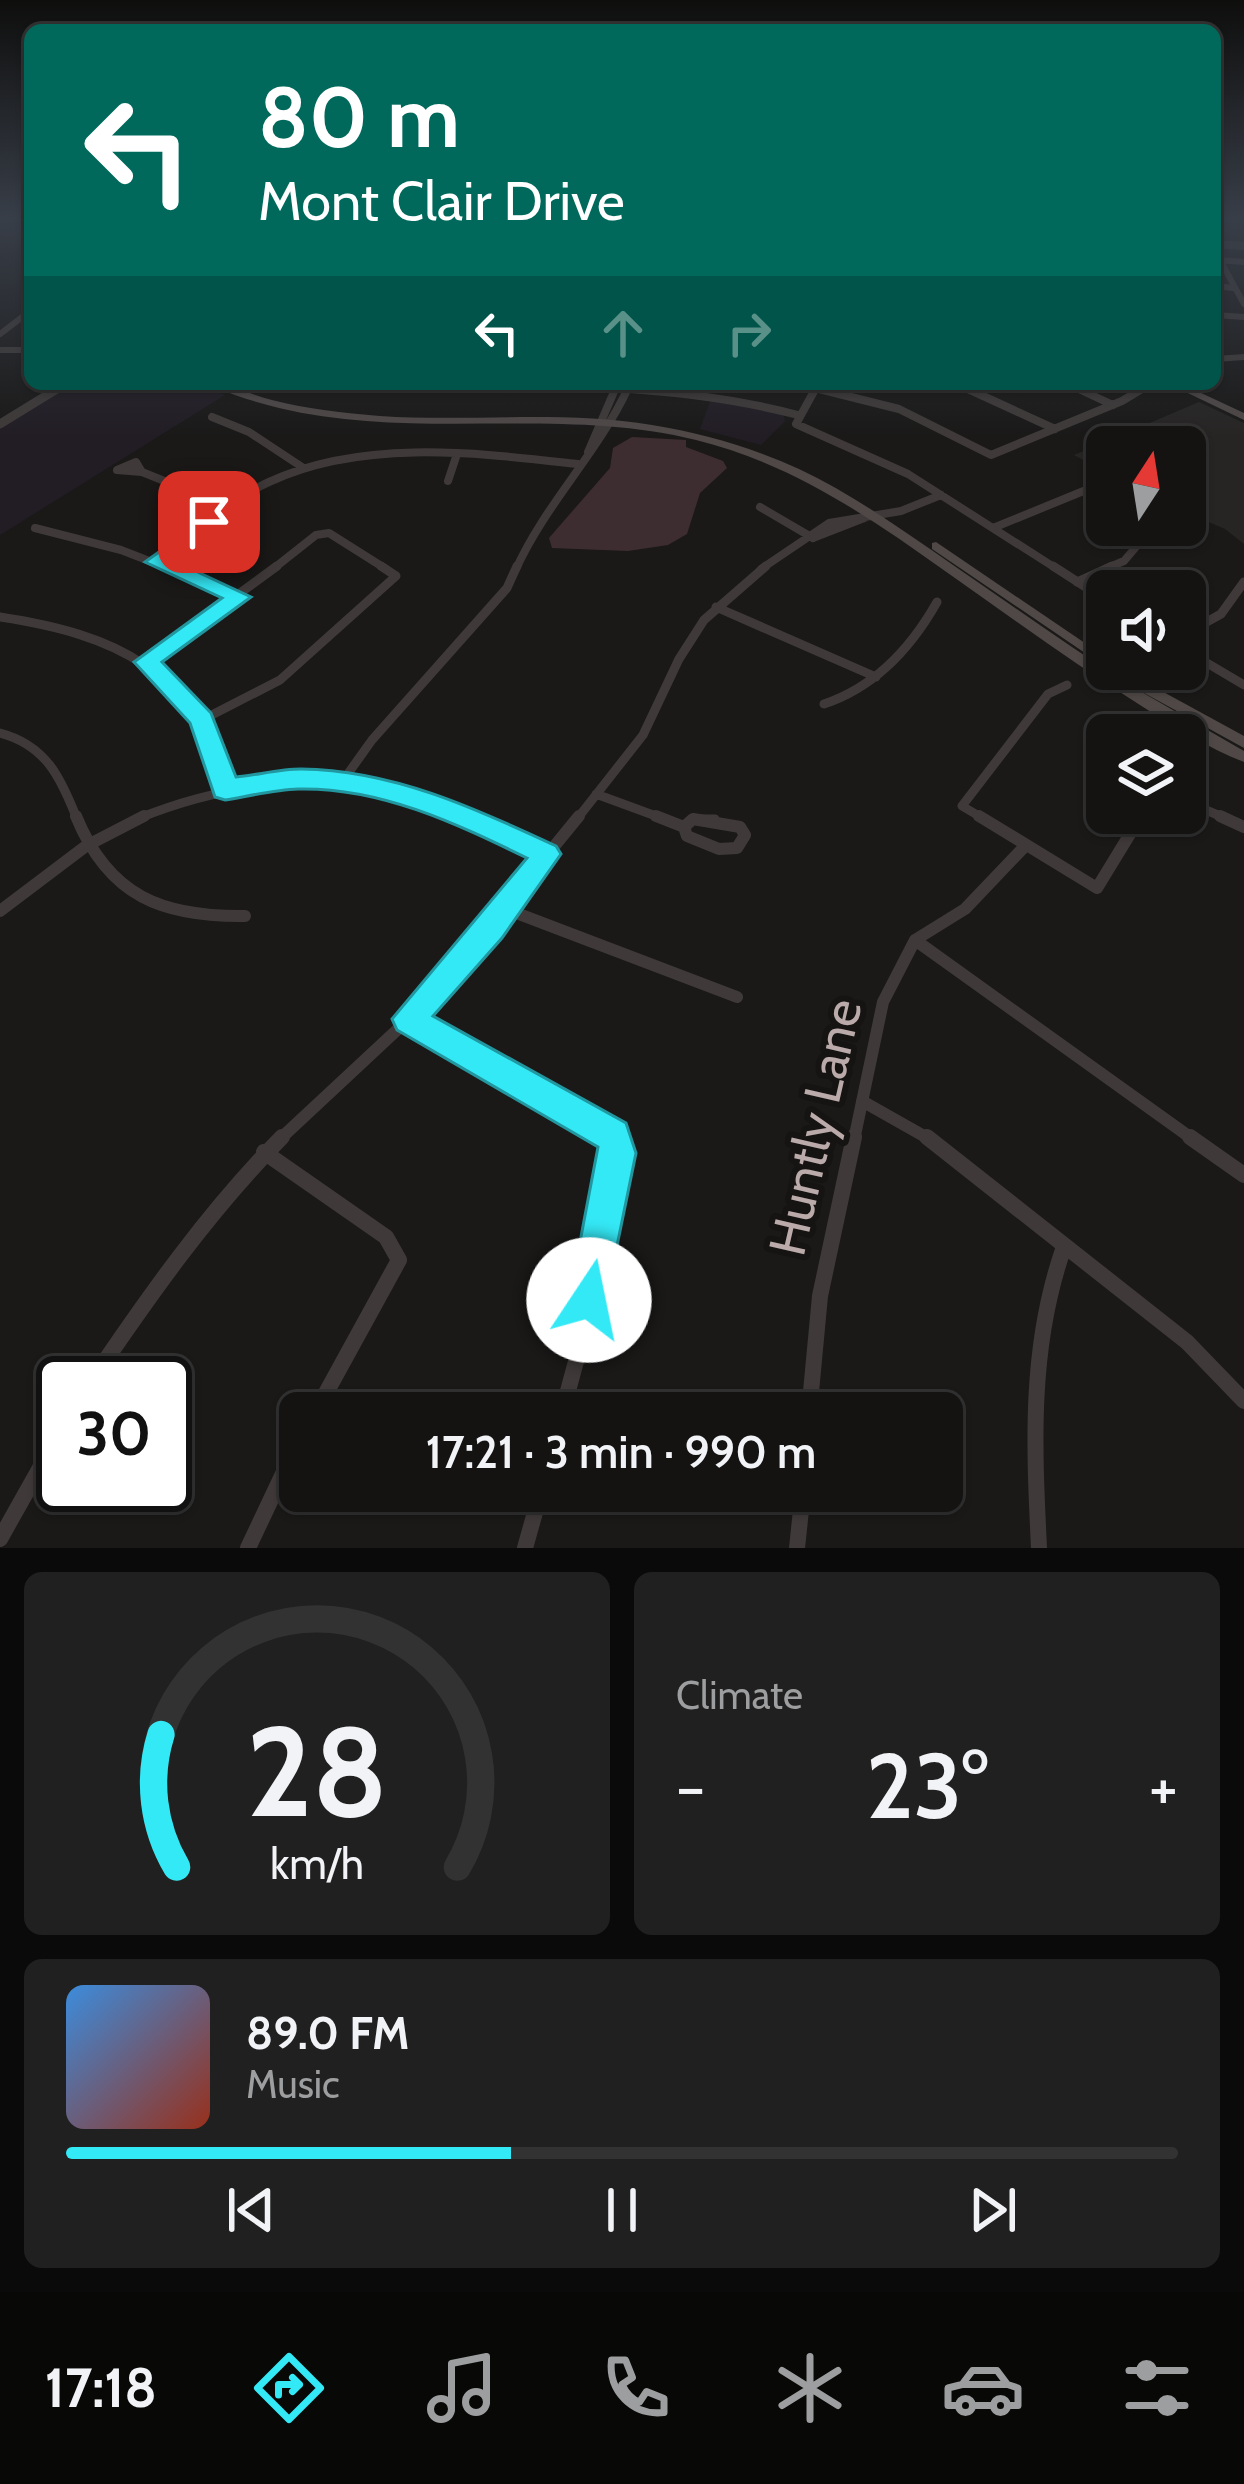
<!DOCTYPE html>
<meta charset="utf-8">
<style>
:root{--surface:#141312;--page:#212020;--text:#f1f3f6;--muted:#9d9e9f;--line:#333232;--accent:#34e9f6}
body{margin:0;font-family:Cabin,sans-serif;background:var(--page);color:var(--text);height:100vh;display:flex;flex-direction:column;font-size:45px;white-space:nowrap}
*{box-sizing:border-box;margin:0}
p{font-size:39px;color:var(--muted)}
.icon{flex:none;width:66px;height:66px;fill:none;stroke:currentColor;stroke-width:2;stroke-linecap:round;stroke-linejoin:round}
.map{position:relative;height:1548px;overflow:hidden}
.drawer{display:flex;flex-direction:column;gap:24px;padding:24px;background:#0b0a0a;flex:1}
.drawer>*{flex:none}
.top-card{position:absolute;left:24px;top:24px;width:1197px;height:366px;border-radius:18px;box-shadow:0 3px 9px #0004,0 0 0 3px var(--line);background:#00695c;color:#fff;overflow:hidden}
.needle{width:78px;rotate:12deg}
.buttons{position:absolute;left:1086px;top:426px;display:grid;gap:24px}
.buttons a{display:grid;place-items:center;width:120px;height:120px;border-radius:18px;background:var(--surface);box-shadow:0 3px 9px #0004,0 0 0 3px var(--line);font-size:60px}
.speed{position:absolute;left:36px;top:1356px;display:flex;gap:24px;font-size:60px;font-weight:700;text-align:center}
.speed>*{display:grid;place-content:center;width:156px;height:156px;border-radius:50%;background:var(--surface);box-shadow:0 3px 9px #0004,0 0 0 3px var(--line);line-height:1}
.speed .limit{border:6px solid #111;border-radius:18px;background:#fff;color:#111}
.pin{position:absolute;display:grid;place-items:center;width:102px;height:102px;color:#fff;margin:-51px;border-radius:24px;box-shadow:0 6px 18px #0006}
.me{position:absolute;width:132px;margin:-66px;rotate:11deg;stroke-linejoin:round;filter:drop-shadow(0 0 9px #0008)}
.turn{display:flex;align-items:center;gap:42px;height:252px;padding:0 36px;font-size:54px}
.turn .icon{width:156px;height:156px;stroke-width:2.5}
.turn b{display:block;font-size:84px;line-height:102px}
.lanes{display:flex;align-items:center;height:114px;padding:0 36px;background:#0003;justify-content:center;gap:60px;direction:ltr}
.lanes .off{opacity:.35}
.big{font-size:90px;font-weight:600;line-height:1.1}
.drawer .card{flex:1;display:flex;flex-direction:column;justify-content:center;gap:18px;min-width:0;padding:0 42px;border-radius:18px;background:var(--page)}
.drawer .dial{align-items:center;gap:0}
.dial svg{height:312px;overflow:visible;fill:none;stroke:var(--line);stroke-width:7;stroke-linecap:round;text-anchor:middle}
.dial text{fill:var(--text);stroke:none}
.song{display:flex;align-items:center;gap:36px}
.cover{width:144px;height:144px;border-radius:18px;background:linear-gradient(135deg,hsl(210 70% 55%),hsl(10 70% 35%))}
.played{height:12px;border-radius:6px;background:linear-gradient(90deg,var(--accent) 40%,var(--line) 40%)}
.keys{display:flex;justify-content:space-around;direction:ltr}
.heat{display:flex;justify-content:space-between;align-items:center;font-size:66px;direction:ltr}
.drawer .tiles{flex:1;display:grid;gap:24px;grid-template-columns:1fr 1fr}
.card:last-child{grid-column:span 2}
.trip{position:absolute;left:279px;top:1392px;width:684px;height:120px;border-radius:18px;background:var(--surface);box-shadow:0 3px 9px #0004,0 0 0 3px var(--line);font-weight:600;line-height:120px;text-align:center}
.tab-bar{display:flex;height:192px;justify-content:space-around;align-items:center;background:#080807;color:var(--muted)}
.tab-bar .icon{width:84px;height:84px}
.tab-bar .selected{color:var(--accent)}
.tab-bar b{font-size:54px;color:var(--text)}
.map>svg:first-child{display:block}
.built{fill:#272524}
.green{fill:#221d25}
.water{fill:#3e2d30}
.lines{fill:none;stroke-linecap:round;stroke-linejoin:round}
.minor-far4{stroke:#3f3a39;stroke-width:6}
.minor-far3{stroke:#3f3a39;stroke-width:8}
.minor-far2{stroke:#3f3a39;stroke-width:9}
.minor-far1{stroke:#3f3a39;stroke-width:12}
.minor{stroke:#3f3a39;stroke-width:16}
.tertiary-far1{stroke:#3f3a39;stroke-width:8}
.tertiary{stroke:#3f3a39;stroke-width:9}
.secondary{fill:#4f4847;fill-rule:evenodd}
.route{fill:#34e9f6;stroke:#2297a0;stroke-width:3}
.labels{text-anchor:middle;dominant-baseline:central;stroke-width:12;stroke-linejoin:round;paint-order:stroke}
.near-street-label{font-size:51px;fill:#baabaa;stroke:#151413}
</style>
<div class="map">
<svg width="1244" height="1548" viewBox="0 0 1244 1548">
<rect width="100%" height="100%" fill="#1a1918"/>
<path class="built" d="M1199 402 1244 423V544L1225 529 1185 512V447H1107V473L1074 455Z"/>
<path class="green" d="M71 384H199L225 395 0 535V427Z
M729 399 783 414 785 421 761 445 700 429 710 402Z"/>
<path class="water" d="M632 437 686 440V447L723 461 727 468 700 493 687 534 668 545 628 551 552 548 549 538 610 468 613 448Z"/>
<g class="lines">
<path class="minor-far4" d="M1217 260 1244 262
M1220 260 1244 304
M1215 286 1234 288
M1215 315 1244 317
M0 334 30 311
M0 350H30
M1215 359 1244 357"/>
<path class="minor-far3" d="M404 384C536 386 669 381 798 415
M818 384 796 424 908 474 1057 569
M957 384 1055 429
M1068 384 1113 405
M815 388 899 409 991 455 1122 401 1150 384
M212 417 249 432 302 467
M588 452 616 387
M136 462 142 472 117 470Z
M142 472 229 507
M448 481 456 457
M760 507 813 538
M35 528 121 550 170 569
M993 528 1086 490 1107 502
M813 538 872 515
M156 562C192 535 227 501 269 482 363 438 478 453 578 464
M273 569 316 535 329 533 386 569
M516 569C546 503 598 453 628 388
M761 569 829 523 901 511 941 495
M1105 569 1124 561 1153 527 1149 525"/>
<path class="minor-far2" d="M162 566 239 597
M1053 566 1107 601
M1077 582 1112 566
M716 607 876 677
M0 617C117 635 192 669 225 789
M1185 634 1221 614 1244 582
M1185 650 1244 685
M146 662 277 566
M824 704C875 687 911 648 937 602
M202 720 280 680 396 576 381 566
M0 733C46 745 61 778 77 819
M342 782 372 740 507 588 517 566
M596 794 664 819
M1185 801 1227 819
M137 819C251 773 360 770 474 819
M577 819 643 735 679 659 704 620 766 566
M692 819H715
M984 819 962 806 1048 694 1067 685
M1139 819 1143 813"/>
<path class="minor-far1" d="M76 816C109 897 163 917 245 916
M467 816 546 854
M656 816 684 827
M979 816 1097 888 1141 816
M1220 816 1244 827
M693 819 740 827 745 835 737 848 719 849 687 836 684 827Z
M506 909 737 997
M0 911 86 846 144 816
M915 940 1194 1140
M409 1019 614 1140
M862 1101 931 1140
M279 1140 427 1002 579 816
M854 1140 883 1002 915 940 965 909 1026 845"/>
<path class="minor" d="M927 1137 1187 1342 1244 1401
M1190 1137 1244 1175
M264 1152 386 1237 399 1260 315 1413
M90 1383C149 1296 208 1212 282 1137
M562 1413 581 1343 618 1153 613 1137
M809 1413 820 1296 854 1137
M0 1539 63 1427
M248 1548 300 1438
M525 1548 541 1491
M797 1548 803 1491
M1039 1548C1034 1445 1029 1346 1064 1247"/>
<path class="tertiary-far1" d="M1215 244 1244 246"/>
<path class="tertiary" d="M0 424 65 384"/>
<path class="secondary" d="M211 384C233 384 251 395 272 400 308 409 343 413 380 416 470 422 562 410 652 425 703 433 753 448 799 469 854 495 904 531 953 565 1011 605 1068 645 1126 683L1124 680 1126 677H1136L1244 736V748L1126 683 1244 751V762C1208 748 1173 726 1140 705 1073 663 1009 616 945 571 868 516 790 463 696 440 559 406 416 441 279 408 256 402 232 396 211 384Z
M1169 384H1182L1244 413V420Z
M936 542 1107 658V668L932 549V543Z"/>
</g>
<linearGradient id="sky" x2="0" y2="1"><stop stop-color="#0e0e0d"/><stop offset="0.5" stop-color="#383e48"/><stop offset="1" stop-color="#383e48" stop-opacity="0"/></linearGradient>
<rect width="1244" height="437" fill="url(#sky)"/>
<path class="route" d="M209 516 217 518V527L172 560 251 597 162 662 211 713 236 777C257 775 280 769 301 769 392 770 475 808 556 846L561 854 502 938 433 1016 626 1123 636 1153 603 1314 589 1320 575 1314 569 1300 598 1147 397 1030 392 1019 527 858C455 823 380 787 298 789 274 790 249 796 225 800L215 797 190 723 134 662 222 598 145 562Z"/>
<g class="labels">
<g class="near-street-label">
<text transform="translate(815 1127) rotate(-77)">Huntly Lane</text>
</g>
</g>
</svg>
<div class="buttons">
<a><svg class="needle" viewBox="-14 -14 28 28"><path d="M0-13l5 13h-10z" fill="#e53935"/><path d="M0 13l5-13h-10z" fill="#9d9e9f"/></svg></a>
<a><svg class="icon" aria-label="sound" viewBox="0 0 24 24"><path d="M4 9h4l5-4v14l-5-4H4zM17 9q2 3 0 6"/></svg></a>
<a><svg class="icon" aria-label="layers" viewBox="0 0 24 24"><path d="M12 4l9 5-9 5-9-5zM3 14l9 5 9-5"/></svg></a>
</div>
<div class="speed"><div class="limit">30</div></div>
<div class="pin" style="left:209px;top:522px;background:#d93025"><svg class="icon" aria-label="arrive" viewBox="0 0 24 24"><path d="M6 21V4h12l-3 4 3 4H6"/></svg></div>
<svg class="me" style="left:589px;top:1300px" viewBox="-20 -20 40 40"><circle r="19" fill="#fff"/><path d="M0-13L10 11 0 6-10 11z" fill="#34e9f6"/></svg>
<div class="trip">17:21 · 3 min · 990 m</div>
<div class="top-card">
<div class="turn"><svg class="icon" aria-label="left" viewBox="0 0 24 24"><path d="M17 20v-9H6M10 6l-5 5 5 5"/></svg><div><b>80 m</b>Mont Clair Drive</div></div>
<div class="lanes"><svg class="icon" aria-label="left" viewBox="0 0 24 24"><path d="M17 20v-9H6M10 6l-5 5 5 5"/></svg><svg class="icon off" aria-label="ahead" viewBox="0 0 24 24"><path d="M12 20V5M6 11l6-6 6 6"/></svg><svg class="icon off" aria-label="right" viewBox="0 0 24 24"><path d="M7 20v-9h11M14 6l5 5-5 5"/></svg></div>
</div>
</div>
<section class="drawer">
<div class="tiles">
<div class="card dial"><svg viewBox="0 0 100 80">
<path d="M14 69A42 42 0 1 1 86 69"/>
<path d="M14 69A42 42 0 0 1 10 35" stroke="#34e9f6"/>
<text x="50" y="56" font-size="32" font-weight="700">28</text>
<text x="50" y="72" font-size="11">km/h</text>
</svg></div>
<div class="card"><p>Climate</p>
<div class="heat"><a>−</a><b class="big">23°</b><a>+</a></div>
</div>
<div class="card">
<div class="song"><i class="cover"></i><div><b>89.0 FM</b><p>Music</p></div></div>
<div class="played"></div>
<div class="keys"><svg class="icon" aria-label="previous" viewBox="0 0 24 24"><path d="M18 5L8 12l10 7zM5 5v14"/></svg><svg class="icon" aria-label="pause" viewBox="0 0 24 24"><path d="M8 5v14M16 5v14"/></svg><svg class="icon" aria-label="next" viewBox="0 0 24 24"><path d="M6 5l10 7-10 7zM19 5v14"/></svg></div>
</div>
</div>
</section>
<nav class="tab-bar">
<b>17:18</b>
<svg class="icon selected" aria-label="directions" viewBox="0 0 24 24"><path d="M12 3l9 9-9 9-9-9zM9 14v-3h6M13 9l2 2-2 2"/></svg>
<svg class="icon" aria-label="music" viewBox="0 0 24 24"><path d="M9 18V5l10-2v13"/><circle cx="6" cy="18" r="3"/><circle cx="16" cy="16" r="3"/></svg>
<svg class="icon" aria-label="phone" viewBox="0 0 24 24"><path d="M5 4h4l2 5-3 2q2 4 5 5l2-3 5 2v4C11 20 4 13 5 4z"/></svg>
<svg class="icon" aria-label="climate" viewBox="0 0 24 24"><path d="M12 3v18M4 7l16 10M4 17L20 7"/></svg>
<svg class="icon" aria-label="car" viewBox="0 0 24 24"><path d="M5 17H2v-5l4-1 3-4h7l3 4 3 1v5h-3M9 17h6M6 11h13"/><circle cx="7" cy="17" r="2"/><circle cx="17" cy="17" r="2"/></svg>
<svg class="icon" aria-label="filters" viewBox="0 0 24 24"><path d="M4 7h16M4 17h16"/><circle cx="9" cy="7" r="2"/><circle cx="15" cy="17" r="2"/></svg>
</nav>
